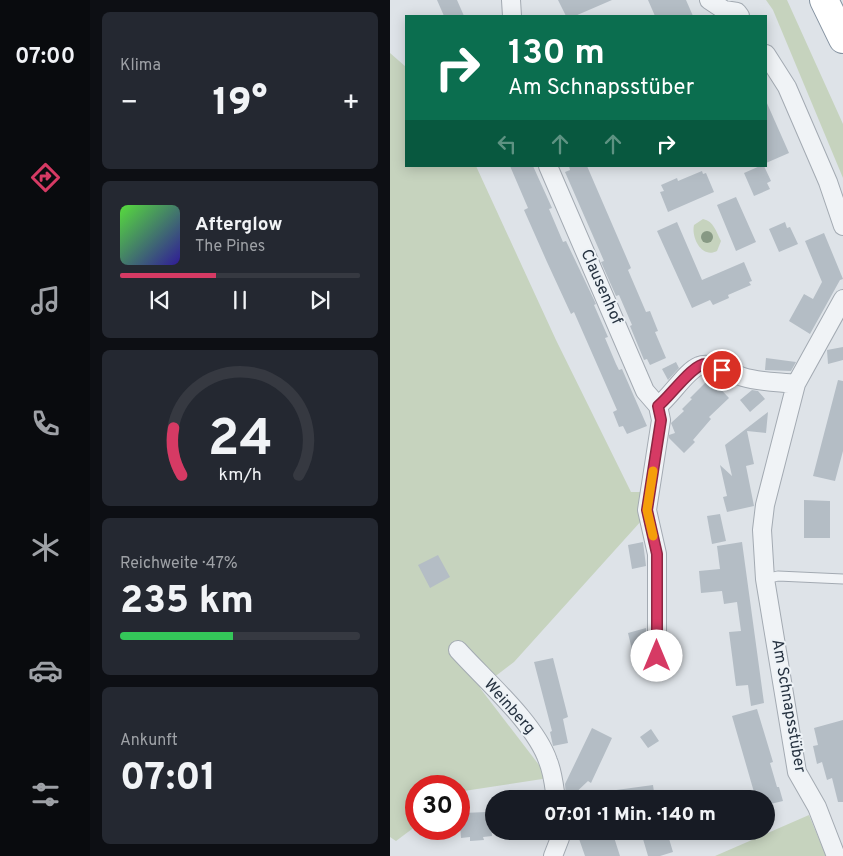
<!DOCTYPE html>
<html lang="de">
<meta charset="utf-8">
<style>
:root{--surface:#171b24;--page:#242831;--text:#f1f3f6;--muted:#9ea1a6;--line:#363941;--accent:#d63a64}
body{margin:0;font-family:Overpass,sans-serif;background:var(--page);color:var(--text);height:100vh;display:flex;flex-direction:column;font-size:19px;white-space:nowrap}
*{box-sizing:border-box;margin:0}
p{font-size:16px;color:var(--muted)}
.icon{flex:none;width:28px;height:28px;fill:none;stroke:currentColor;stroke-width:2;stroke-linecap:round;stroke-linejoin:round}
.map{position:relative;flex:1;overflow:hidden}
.details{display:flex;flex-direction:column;gap:12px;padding:12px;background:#0d0f14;width:300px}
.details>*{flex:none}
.guide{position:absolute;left:15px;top:15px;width:362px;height:152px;border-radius:0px;box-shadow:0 2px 12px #0003;background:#0b6e4f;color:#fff;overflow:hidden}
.speed{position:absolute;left:15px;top:775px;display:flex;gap:10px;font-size:25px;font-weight:700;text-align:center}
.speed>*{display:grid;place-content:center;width:65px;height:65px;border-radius:50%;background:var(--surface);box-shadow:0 2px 12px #0003;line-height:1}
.speed .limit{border:8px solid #d22;background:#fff;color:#111}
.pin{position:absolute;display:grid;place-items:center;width:42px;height:42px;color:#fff;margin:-21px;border:2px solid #fff;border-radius:50%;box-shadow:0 1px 5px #0007}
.me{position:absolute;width:55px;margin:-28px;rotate:0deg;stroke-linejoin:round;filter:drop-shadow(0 0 4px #0008)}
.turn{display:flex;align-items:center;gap:18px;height:105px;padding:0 20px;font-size:22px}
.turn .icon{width:65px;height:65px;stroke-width:2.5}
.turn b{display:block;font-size:35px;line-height:42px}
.lanes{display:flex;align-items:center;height:48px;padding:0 20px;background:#0003;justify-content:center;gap:25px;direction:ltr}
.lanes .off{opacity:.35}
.big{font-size:38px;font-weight:800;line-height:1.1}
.details .widget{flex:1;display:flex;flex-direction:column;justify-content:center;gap:8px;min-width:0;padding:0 18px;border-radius:8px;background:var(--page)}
.details .dial{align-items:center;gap:0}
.dial svg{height:130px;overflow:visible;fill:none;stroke:var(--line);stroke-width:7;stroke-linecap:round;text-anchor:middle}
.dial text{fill:var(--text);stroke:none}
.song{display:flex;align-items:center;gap:15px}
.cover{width:60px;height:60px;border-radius:8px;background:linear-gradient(135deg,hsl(110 70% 55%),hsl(250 70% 35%))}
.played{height:5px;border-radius:2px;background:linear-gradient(90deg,var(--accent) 40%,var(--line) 40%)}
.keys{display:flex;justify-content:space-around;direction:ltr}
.heat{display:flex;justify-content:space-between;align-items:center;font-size:28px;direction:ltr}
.charge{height:8px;border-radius:4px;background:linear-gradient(90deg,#34c759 47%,var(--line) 0)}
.trip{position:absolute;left:95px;top:790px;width:290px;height:50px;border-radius:25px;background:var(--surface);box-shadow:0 2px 12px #0003;font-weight:800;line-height:50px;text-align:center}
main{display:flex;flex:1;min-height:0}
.dock{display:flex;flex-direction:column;width:90px;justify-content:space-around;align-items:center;background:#090b0e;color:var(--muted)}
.dock .icon{width:35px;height:35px}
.dock .active{color:var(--accent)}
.dock b{font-size:22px;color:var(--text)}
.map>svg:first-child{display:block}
.green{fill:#c6d3be}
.building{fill:#b4bdc5}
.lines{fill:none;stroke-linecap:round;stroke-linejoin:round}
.service-casing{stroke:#a3aab2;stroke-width:11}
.minor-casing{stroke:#a3aab2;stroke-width:20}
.motorway-casing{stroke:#8492a0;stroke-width:30}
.service{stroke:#f0f3f6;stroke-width:9}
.minor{stroke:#f0f3f6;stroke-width:18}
.motorway{stroke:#fff;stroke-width:28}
.tree{fill:#879984}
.route-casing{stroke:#8b2641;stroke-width:12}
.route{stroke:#d63a64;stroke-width:9}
.slow{stroke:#f59e0b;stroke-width:9}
.labels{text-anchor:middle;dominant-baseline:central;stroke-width:4;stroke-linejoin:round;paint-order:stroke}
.street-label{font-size:16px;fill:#263240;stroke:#edf2f6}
</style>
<main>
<nav class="dock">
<b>07:00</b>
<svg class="icon active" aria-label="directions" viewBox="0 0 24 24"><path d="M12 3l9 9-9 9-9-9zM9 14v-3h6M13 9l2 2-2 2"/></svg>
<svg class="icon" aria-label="music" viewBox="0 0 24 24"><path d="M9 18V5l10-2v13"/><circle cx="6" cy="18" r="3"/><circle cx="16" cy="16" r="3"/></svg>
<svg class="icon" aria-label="phone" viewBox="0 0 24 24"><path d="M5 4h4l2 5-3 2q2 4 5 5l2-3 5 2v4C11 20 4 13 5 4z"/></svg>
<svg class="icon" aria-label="climate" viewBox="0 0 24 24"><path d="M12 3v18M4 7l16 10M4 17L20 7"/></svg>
<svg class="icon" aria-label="car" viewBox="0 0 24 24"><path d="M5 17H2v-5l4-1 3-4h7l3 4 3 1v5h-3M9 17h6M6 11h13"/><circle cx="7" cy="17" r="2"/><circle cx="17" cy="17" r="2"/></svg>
<svg class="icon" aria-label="filters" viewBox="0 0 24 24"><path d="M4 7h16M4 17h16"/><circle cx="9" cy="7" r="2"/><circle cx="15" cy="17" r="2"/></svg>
</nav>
<section class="details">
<div class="widget"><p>Klima</p>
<div class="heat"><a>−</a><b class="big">19°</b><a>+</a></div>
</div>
<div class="widget">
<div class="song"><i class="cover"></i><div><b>Afterglow</b><p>The Pines</p></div></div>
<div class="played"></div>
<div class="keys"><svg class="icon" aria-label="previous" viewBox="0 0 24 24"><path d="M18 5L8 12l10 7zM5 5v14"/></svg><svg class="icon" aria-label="pause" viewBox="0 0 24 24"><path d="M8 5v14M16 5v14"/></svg><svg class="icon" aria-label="next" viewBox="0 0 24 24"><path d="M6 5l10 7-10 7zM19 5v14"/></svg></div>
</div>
<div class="widget dial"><svg viewBox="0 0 100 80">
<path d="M14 69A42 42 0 1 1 86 69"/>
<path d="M14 69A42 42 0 0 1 9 40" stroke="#d63a64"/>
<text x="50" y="56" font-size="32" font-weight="700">24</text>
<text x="50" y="72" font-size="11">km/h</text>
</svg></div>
<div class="widget"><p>Reichweite · 47%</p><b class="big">235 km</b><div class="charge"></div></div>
<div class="widget"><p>Ankunft</p><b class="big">07:01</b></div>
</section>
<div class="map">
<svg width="453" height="856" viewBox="0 0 453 856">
<rect width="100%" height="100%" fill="#dee3e8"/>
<path class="green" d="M376 0H397L453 124V178L383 10Z
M0 53 16 67V166H86L166 340 241 492H255L252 520 124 662 90 688 159 778 74 791 69 795V786H26V826L6 841 0 837Z
M313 219C324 221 326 232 331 241L327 251C312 259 301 238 304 225Z
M419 815 436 856H325Z"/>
<path class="building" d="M47 0H67L74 16H54Z
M168 0H222L185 16H176Z
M258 0H296L303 16H265Z
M376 101 399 153 376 163Z
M120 166H143L162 208 159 209 173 242 176 241 206 304 204 305 218 337 215 338 226 364 229 370 232 369 257 426 237 434 233 426 229 427 223 412 227 410 184 312 181 314 157 262 134 210 138 208Z
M179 166H197L241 268 238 270 256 312 260 311 268 331 265 332 276 358 260 365 257 359 254 360 240 326 242 325 229 295 226 296 211 262 214 261 175 172 180 170Z
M370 166H374L381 181 377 183 380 189 364 196 354 173Z
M312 171 313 174 316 173 324 192 278 212 270 192 274 191 271 185 287 178 288 181Z
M346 197 366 242 346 251 327 205Z
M287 222 312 280 354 262 362 281 359 282 361 285 338 295 339 298 323 305 320 300 302 308 267 231Z
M395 222 397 228 400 227 408 244 389 252 379 229Z
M434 233 453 279 450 280 420 334 399 321 414 294 423 299 432 282 415 241Z
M453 347V360L438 364 437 350Z
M376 358 406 362 401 371 375 370Z
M286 362 289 368 278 380 272 369Z
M320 378 339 398 319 417 321 419 303 440 305 442 294 453 279 438V435L285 433 281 423 294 411 292 409 302 399 300 398Z
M448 380 453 381V451L445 481 423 476Z
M362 390 368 391 375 399 360 412 350 400Z
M378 412 376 433 357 431 364 464 356 466 364 506 337 512 333 497 337 496 330 465 342 476 335 445Z
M414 500 440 501V538H414Z
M330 514 336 541 322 544 317 516Z
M253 542 256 566 242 569 238 545Z
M352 542 374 703 361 706 358 685 346 686 339 632 351 631 347 602 334 604 332 591 311 593 309 571 330 569 327 546Z
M48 555 60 577 40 588 28 565Z
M256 628V651L243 654 238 633Z
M163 658 178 717 173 719 178 743 163 746 160 732 162 731 144 662Z
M367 709 383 762 380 763 387 787H389L393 801 376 805V799H366L342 716Z
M453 720V802H448L442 778 437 780 432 762 427 764 423 746 428 745 424 728Z
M202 728 222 738 201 783 198 781 179 799 176 797 175 784Z
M261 729 269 741 258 748 250 737Z
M263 785 265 799H220L219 791Z
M97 812 98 823H101L102 836 93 837 94 840 80 841V837L71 838 70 825H73V813Z
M203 831H222L230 856H195L188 836Z
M277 832 283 852 270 856H258L253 839Z"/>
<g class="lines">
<defs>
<path id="service" d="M375 579 388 576 453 579"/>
<path id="minor" d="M121 0 122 16
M319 0 334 10 347 12 350 16
M376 54 397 87 438 182 453 226
M158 166 255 391 268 406 271 420 257 510 267 554V656
M268 406C281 396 296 371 309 366 321 361 341 373 353 377 369 382 389 382 406 384
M68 650C96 681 145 723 158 761 163 773 164 786 166 799
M163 856 170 838V831
M446 856 427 807 407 772 375 579 372 530 375 505 406 384 453 299"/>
<path id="motorway" d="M434 0 453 39"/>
</defs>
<use href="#service" class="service-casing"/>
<use href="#minor" class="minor-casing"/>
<use href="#motorway" class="motorway-casing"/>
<use href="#service" class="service"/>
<use href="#minor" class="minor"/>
<use href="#motorway" class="motorway"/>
</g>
<circle class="tree" cx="317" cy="237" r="6"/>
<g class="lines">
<defs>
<path id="route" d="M267 656V554L257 510 271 420 268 406C280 397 303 363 316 364 321 364 327 368 332 370"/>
</defs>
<use href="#route" class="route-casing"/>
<use href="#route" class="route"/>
<path class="slow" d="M263 536 257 510 263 471"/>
</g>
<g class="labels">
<g class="street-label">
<text transform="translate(211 287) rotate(66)">Clausenhof</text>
<text transform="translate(398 706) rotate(80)">Am Schnapsstüber</text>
<text transform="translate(119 707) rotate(48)">Weinberg</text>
</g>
</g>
</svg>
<div class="speed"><div class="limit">30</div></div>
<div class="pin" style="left:332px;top:370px;background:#d93025"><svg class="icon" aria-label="arrive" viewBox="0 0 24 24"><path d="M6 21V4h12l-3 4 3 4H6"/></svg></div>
<svg class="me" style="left:267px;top:656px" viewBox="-20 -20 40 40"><circle r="19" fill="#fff"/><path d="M0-13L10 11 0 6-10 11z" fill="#d63a64"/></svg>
<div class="trip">07:01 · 1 Min. · 140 m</div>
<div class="guide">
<div class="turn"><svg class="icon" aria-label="right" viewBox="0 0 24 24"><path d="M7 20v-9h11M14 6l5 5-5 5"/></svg><div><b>130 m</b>Am Schnapsstüber</div></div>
<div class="lanes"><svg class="icon off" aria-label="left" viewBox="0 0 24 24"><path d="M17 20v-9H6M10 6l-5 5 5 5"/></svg><svg class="icon off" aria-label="ahead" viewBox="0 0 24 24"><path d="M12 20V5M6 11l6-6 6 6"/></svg><svg class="icon off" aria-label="ahead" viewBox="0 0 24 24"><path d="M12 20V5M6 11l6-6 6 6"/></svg><svg class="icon" aria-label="right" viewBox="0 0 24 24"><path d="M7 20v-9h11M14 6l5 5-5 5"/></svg></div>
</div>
</div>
</main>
